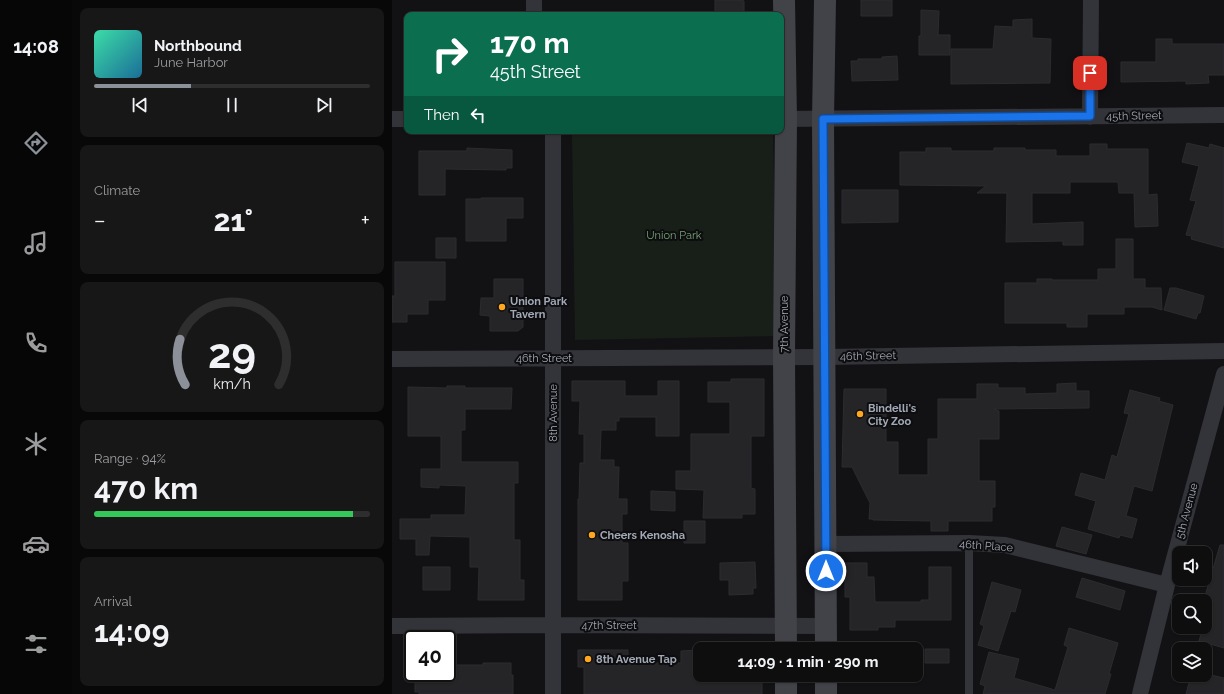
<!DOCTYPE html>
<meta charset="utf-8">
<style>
:root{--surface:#0e0e0f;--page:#171718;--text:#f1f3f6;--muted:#9b9c9e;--line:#2e2e2f;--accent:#8c9099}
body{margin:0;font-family:Raleway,sans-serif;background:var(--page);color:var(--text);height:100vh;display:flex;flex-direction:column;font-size:15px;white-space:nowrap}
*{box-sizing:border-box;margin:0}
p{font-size:13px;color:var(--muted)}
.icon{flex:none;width:22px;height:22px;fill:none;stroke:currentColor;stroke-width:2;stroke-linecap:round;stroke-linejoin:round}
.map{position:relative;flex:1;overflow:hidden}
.panel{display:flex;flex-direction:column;gap:8px;padding:8px;background:#080808;width:320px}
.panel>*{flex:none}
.top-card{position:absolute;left:12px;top:12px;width:380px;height:122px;border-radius:8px;box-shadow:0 1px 3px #0004,0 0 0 1px var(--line);background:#0b6e4f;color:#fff;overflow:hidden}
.buttons{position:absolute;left:780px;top:546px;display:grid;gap:8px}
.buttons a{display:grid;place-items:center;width:40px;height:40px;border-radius:8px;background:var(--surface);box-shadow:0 1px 3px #0004,0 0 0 1px var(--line);font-size:20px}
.speed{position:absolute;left:12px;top:630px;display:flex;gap:8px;font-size:20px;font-weight:700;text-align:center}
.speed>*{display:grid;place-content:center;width:52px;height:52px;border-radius:50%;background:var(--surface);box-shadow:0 1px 3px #0004,0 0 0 1px var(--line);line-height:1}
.speed .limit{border:2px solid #111;border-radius:6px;background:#fff;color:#111}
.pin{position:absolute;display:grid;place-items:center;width:34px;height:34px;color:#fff;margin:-17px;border-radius:8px;box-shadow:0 2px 6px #0006}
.me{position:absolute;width:44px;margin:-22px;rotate:0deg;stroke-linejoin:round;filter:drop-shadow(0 0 3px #0008)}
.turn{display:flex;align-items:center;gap:14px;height:84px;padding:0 20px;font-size:18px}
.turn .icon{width:52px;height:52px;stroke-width:2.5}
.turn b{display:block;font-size:28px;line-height:34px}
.then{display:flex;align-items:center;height:38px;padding:0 20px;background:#0003;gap:8px;font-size:15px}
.big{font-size:30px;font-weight:700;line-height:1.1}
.panel .card{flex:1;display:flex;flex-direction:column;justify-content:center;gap:6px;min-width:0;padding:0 14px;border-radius:8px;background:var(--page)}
.panel .dial{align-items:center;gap:0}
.dial svg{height:104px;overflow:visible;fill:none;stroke:var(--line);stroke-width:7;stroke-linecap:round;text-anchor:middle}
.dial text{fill:var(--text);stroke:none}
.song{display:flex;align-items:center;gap:12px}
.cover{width:48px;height:48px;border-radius:6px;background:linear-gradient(135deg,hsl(160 70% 55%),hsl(200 70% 35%))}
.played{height:4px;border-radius:2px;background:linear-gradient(90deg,var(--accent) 35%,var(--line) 35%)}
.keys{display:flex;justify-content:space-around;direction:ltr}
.heat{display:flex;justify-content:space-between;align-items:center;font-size:22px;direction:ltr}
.charge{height:6px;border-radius:3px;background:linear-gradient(90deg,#34c759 94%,var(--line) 0)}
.trip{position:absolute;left:301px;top:642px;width:230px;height:40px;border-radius:8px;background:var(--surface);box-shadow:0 1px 3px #0004,0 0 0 1px var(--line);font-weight:700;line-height:40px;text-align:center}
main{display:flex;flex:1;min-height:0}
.tabs{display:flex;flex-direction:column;width:72px;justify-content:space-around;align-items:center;background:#060606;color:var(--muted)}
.tabs .icon{width:28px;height:28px}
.tabs .active{color:var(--accent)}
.tabs b{font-size:18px;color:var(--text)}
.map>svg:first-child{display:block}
.green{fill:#181f19}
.building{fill:#252528;stroke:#2c2c30}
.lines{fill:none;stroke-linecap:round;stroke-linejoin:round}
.lane{stroke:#333439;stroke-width:8}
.street{stroke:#333439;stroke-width:16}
.secondary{stroke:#414349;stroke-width:22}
.route-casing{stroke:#114b97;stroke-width:10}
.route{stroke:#1a73e8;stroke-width:7}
.poi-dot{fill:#ffa71f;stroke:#0d0d0f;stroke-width:1.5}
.labels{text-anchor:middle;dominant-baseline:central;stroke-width:4;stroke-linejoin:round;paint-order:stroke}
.street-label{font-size:11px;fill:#a2a9b6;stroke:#0d0d0f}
.park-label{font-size:11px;fill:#77a378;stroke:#0d0d0f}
.poi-label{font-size:11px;font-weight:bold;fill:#a2a9b6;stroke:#0d0d0f;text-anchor:start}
</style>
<main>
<nav class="tabs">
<b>14:08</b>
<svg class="icon active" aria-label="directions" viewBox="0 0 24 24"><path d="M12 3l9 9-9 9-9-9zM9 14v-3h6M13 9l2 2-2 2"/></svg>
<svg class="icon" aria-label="music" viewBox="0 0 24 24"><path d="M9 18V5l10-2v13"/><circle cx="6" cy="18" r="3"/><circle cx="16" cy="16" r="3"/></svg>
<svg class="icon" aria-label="phone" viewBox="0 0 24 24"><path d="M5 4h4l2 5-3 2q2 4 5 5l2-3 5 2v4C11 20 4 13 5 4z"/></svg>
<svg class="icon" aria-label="climate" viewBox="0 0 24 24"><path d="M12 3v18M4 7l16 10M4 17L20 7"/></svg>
<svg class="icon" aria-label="car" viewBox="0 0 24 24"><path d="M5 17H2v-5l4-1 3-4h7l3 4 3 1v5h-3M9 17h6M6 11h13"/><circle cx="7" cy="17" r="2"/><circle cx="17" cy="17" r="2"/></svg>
<svg class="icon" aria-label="filters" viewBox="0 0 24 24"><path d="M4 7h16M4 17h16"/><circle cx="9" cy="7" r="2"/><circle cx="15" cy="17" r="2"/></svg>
</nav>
<section class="panel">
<div class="card">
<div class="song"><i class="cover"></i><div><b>Northbound</b><p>June Harbor</p></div></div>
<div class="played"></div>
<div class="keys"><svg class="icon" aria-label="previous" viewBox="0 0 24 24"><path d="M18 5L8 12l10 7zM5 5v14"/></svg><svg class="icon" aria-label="pause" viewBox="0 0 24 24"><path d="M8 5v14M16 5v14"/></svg><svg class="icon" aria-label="next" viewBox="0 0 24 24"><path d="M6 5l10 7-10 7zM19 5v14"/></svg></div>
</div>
<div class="card"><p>Climate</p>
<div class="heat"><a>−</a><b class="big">21°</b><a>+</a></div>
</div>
<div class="card dial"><svg viewBox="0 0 100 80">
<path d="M14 69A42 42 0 1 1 86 69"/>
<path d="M14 69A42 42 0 0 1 10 34" stroke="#8c9099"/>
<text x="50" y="56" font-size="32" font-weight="700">29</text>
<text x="50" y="72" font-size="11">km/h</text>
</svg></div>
<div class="card"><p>Range · 94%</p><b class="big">470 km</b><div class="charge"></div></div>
<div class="card"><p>Arrival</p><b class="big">14:09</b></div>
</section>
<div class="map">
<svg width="832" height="694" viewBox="0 0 832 694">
<rect width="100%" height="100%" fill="#121214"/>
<path class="green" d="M381 131 385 336 183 340 180 134Z"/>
<path class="building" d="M323 0H350L352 1V15H323Z
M469 0H500V16H469Z
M529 10 547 11 546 35H558V55H527V36H529Z
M640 19V38L659 39 658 83 559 84V49H601L603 26 621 27V20Z
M764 39H780V44H832V75H816L817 83 794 84V81L729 82V62H764Z
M505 56 506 80 460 81 459 61H466V59H490V57Z
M795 143 817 148 818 144 832 148V248L799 239 800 236 794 235 804 201 798 200 807 166 790 162Z
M698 144H715V149H756V195L765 194 766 226 743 227 742 193H727L726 182H678V193H640V224L691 222V245H671V241L614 242 615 193H585L594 186 508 185V152H534V148H559V151H602V148H633V150H664V156H698Z
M75 148 120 150V168H114V170L53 169V195H27V151H75Z
M450 190H506V222L450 223Z
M89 198H131V218H114V241H74V199H89Z
M44 238H64V258H44Z
M724 239H741V279H753V288H769L770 310 760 307H732V314H695V327H675V323H613V283H645V279H660V280H706V269H724Z
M3 262H53V300H36V314H15V322H0V296H3Z
M102 279H131V327L126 331H98V316L88 315 89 298H102Z
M778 288H784L812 296 808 313H806L804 319 772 310Z
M339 379H372V436H359V488L363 489V514H350V518H311L312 490 284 489V471H299V434H338V402H316V382H339Z
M180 381H233V396H266V381H287V436H264V417H227V421H224V430H209L208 460H222V467H227L226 499H235V514H230V543H236V581H230V600H186V499H187L188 463H192V434H187L188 401H180Z
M684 383V391H697V408L602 409 607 411V439H587V481H603V507H600V521H556V531H539V521L481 520V519H477L478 503 460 467H450L452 389H494V442H506V475H536V439H546V399H585V384H606V388H633V394L665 393V384Z
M55 386H73V388H120L119 409H73V430H69V462H126V483H122V540H128V580H132V600H86L87 567H78V537L38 536 37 555H24V539H8V519H39V515H73L74 486 47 485V488L29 487V469H49V436H16V387L55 388Z
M738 390 768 398 767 401 781 405 760 491 742 486 734 516 745 519 740 538 728 535 727 538 696 529 704 501 683 495 689 473 713 480 720 455 725 457 737 414 732 413Z
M259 491 283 492V511L259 510Z
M292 521H313V543H292Z
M670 527 700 535 694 554 664 546Z
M828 545H832V648L807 641 811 627H813V596Z
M363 562 364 588H361V594L337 595V580H328V563Z
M453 563H475V577H482L483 602H529V600H537V567H559V620H503V627H486V630H458V597H453Z
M31 567H58V590H31Z
M690 578 733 591 728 610 684 597Z
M600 582 629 590 623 612 619 611 606 651 586 645 592 626 588 624Z
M677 628 726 643 717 674H719L713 694H591L593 686 588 684 597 652 627 659 622 678 663 690 676 647 672 645Z
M533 649H557V663H533Z
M186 650H236V663H289V651L308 650V675H370V694H192V667H186Z
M91 663H119V675H121V694H27V692H23V677H27V673H55V665H91Z
M799 675H819L832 678V694H794Z"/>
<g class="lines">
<path class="lane" d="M577 543V694"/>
<path class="street" d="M142 15V0
M698 117 699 0
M0 119H15
M389 119 832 115
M0 359 433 357 832 351
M433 544 577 543 613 545 775 585
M0 626 161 625 433 626
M161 694V131
M748 694 775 585 832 374"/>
<path class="secondary" d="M392 0 394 119 392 357 394 649
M433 0 431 119 434 649
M434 675V694
M394 694V675"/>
</g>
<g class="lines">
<defs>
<path id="route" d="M434 571 431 119 698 116V73"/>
</defs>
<use href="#route" class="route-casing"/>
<use href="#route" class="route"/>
</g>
<g class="poi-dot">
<circle cx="110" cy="307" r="4"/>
<circle cx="468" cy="414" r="4"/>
<circle cx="200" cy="535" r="4"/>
<circle cx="196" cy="659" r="4"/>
</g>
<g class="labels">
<g class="street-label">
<text transform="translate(742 116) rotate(-1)">45th Street</text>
<text transform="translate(392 324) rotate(-90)">7th Avenue</text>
<text transform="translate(476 356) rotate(-1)">46th Street</text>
<text x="152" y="358">46th Street</text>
<text transform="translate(161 413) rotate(-90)">8th Avenue</text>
<text transform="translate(795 511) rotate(-75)">5th Avenue</text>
<text transform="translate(594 546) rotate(4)">46th Place</text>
<text x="217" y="625">47th Street</text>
</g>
<g class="park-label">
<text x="282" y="235">Union Park</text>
</g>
<g class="poi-label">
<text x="118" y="301">Union Park<tspan x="118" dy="13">Tavern</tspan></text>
<text x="476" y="408">Bindelli's<tspan x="476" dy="13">City Zoo</tspan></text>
<text x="208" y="535">Cheers Kenosha</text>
<text x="204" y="659">8th Avenue Tap</text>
</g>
</g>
</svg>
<div class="buttons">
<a><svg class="icon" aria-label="sound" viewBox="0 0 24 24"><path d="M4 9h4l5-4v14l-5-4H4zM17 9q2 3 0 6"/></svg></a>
<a><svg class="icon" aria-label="search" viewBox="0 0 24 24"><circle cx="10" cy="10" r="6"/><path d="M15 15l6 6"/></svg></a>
<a><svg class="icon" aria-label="layers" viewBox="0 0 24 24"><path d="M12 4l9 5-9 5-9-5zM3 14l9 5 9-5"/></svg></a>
</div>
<div class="speed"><div class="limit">40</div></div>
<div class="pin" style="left:698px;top:73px;background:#d93025"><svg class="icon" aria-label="arrive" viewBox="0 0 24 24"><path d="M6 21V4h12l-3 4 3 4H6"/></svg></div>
<svg class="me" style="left:434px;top:571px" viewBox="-20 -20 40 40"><circle r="17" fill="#1a73e8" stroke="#fff" stroke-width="3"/><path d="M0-11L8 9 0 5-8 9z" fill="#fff"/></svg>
<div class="trip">14:09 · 1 min · 290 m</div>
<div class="top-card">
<div class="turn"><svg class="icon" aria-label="right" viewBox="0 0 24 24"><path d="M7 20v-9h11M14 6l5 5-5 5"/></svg><div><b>170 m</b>45th Street</div></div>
<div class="then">Then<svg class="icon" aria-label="left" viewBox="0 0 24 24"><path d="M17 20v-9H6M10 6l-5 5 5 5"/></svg></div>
</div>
</div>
</main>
